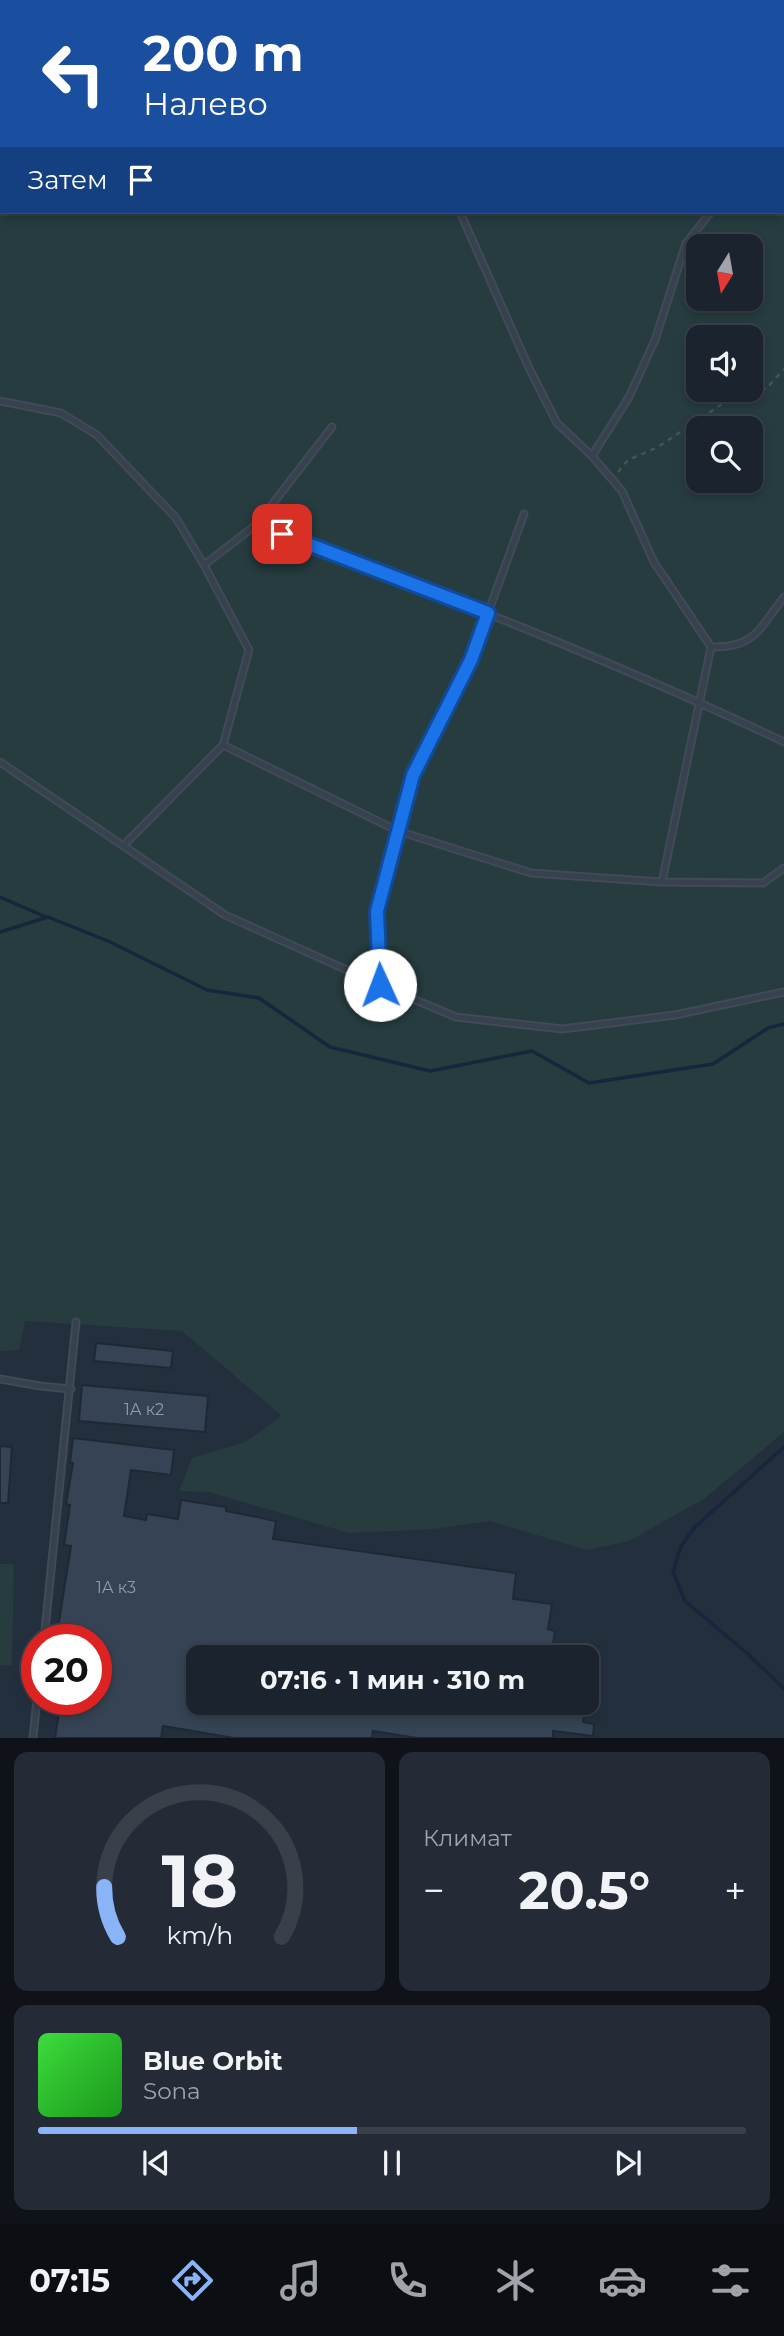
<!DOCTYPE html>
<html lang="ru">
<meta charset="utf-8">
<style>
:root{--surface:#1b232e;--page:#242b36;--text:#f1f3f6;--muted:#a0a4aa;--line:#39404a;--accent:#8ab4f8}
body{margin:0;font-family:Montserrat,sans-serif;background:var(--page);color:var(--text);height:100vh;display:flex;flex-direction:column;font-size:26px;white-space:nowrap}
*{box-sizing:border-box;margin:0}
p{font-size:23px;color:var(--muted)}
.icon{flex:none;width:38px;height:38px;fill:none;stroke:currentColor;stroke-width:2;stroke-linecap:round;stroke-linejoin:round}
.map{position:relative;height:1738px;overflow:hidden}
.details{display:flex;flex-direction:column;gap:14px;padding:14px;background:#0f1319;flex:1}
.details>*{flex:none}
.guide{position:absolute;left:0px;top:0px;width:784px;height:214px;box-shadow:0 4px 10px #0003,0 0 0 2px var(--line);background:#1a4fa0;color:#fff;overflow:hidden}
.needle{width:46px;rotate:191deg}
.buttons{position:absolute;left:686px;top:234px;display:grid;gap:14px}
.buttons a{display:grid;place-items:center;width:77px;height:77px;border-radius:14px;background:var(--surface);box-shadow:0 4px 10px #0003,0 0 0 2px var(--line);font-size:35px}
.speed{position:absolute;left:21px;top:1624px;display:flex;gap:14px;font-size:35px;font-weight:700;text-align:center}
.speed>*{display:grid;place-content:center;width:91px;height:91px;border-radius:50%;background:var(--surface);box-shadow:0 4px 10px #0003,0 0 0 2px var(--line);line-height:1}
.speed .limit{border:10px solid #d22;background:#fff;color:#111}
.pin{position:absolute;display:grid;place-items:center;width:60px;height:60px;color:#fff;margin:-30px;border-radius:14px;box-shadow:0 4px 10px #0006}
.me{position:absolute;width:77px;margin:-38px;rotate:358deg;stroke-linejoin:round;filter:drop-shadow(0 0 5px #0008)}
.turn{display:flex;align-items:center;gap:24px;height:147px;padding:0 28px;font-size:32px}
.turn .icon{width:91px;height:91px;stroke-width:2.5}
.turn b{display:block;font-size:49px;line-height:60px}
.then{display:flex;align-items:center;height:66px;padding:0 28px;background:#0003;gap:14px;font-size:26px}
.big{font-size:52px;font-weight:700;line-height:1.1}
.details .tile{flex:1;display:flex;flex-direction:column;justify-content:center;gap:10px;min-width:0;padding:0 24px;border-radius:14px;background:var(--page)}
.details .dial{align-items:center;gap:0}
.dial svg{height:182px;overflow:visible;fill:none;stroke:var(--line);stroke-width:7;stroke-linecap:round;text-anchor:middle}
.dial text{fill:var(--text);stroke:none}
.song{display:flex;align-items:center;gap:21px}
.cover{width:84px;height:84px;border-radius:10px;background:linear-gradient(135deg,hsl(120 70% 55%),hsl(120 70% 35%))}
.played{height:7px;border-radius:4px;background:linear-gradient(90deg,var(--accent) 45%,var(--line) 45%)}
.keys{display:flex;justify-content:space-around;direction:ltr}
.heat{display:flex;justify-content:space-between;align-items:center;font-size:38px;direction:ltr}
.details .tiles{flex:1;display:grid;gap:14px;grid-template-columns:1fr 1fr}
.tile:last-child{grid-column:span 2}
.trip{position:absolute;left:186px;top:1645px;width:413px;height:70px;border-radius:14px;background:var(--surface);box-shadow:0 4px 10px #0003,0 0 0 2px var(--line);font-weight:700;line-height:70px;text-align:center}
.tab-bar{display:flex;height:112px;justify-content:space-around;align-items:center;background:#0b0e12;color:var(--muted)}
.tab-bar .icon{width:49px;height:49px}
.tab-bar .on{color:var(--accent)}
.tab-bar b{font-size:32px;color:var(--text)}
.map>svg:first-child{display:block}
.green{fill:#263c3f;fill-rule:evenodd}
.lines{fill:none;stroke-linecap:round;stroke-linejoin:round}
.stream{stroke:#17263c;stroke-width:3.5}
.building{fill:#364354;stroke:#1f2835;stroke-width:2}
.lane-casing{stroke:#414a57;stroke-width:9}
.path{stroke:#3f5557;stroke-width:2.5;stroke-dasharray:5 5;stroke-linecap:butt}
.lane{stroke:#38414e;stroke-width:5}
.route-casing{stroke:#114b97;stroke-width:18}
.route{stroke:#1a73e8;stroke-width:12}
.labels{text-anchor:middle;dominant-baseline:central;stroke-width:7;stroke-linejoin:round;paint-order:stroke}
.number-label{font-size:16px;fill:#929caa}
</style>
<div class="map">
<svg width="784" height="1738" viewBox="0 0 784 1738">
<rect width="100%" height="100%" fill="#242f3e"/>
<path class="green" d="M0 18H2V212H629L642 217 649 212H782V59L784 56V1432L705 1498 629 1541 587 1550 490 1521 434 1529 349 1533 209 1492 179 1491 192 1458 245 1442 282 1416 182 1331 25 1321 19 1350 0 1351ZM698 247H751V299H698ZM698 338H751V390H698ZM698 429H751V481H698Z
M0 1564H14L12 1666 0 1665Z"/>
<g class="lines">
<path class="stream" d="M0 897 46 917
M0 932 48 917 108 941 207 990 259 998 330 1047 430 1071 532 1051 589 1083 713 1064 768 1028 784 1024
M784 1447 694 1528 681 1546 673 1572 685 1601 748 1654 784 1689"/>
</g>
<path class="building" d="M96 1343 173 1351 171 1368 94 1361Z
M82 1385 208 1396 205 1432 79 1421Z
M73 1438 174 1450 171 1475 131 1470 124 1516 146 1520 147 1514 178 1519 181 1500 226 1507V1511L276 1521 273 1539 516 1573 513 1599 552 1604 548 1629 555 1631 551 1657H466L437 1653V1657H198V1684L195 1703H294L308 1705V1703H440L499 1711V1703H586L583 1722 594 1724 593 1736 553 1731V1738H417L373 1731 372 1738H234L163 1726 161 1738H55L61 1699H96V1657L99 1640H56L71 1546 64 1545 70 1505 66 1504 73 1463H70Z
M0 1446 12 1447 8 1503H0Z"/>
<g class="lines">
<defs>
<path id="lane" d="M429 0 432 2
M607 2V0
M0 41 2 42
M782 98 784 95
M460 212 529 368 557 423 592 456 622 491 654 562 711 647 662 882
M0 401 61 413 97 435 176 518 204 565 249 650 223 745 124 845
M592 456 629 397 655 340 686 243 711 212
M257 524C435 592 612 660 784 742
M204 565 257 524 332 427
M711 647C755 648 759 629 784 597
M223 745 398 831 531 873 662 882 763 883 784 868
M0 762 225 915 380 985 456 1017 562 1029 675 1015 784 992
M380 985 377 911 413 775 471 660 524 514
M0 1379 40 1386 71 1389
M44 1640 76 1322
M33 1738 37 1699"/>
</defs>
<use href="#lane" class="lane-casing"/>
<path class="path" d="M751 388 766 389 784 369
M618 472 628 460 658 447 743 390"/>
<use href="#lane" class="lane"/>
</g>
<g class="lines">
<defs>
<path id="route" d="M282 534 488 613 471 660 413 775 377 911 380 985"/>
</defs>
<use href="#route" class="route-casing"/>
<use href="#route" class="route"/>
</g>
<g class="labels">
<g class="number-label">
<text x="144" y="1409">1А к2</text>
<text x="116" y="1587">1А к3</text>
</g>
</g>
</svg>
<div class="buttons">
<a><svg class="needle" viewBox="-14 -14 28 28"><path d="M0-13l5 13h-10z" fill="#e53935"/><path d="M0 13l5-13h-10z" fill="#a0a4aa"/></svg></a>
<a><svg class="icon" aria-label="sound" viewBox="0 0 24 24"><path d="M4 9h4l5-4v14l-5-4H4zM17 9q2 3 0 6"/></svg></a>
<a><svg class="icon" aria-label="search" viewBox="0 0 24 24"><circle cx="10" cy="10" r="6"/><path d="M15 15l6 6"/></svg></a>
</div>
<div class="speed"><div class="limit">20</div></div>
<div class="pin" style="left:282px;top:534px;background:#d93025"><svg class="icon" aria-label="arrive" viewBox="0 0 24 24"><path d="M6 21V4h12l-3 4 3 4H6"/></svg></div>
<svg class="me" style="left:380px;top:985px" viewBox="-20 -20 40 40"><circle r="19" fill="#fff"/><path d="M0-13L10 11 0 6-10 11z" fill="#1a73e8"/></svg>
<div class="trip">07:16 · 1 мин · 310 m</div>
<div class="guide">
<div class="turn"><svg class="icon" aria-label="left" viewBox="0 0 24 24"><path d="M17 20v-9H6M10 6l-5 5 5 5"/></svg><div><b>200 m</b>Налево</div></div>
<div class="then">Затем<svg class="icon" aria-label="arrive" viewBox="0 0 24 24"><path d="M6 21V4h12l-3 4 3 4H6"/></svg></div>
</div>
</div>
<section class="details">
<div class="tiles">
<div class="tile dial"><svg viewBox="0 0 100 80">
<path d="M14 69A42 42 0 1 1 86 69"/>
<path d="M14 69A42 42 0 0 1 8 47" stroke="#8ab4f8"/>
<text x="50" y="56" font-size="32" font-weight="700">18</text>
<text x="50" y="72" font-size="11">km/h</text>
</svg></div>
<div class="tile"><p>Климат</p>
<div class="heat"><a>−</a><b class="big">20.5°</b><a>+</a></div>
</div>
<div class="tile">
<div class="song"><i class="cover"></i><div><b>Blue Orbit</b><p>Sona</p></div></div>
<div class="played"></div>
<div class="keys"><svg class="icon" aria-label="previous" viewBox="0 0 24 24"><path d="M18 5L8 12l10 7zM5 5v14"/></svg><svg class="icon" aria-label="pause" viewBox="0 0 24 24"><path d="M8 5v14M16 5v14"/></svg><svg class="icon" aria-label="next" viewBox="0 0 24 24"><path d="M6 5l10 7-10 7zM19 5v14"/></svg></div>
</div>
</div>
</section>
<nav class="tab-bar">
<b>07:15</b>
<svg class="icon on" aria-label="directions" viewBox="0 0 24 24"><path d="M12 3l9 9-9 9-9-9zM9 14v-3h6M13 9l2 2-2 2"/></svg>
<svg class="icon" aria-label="music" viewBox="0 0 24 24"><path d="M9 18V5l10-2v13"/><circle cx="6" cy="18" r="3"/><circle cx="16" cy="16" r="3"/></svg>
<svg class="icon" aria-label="phone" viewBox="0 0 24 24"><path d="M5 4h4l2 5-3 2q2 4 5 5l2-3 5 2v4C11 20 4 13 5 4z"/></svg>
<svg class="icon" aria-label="climate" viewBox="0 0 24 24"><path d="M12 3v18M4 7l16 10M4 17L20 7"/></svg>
<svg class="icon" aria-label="car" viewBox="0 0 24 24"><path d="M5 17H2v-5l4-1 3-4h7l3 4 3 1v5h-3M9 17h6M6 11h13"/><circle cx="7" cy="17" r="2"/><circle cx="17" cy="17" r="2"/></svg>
<svg class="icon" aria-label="filters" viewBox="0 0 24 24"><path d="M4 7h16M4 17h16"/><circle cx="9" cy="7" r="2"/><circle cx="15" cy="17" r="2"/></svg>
</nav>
